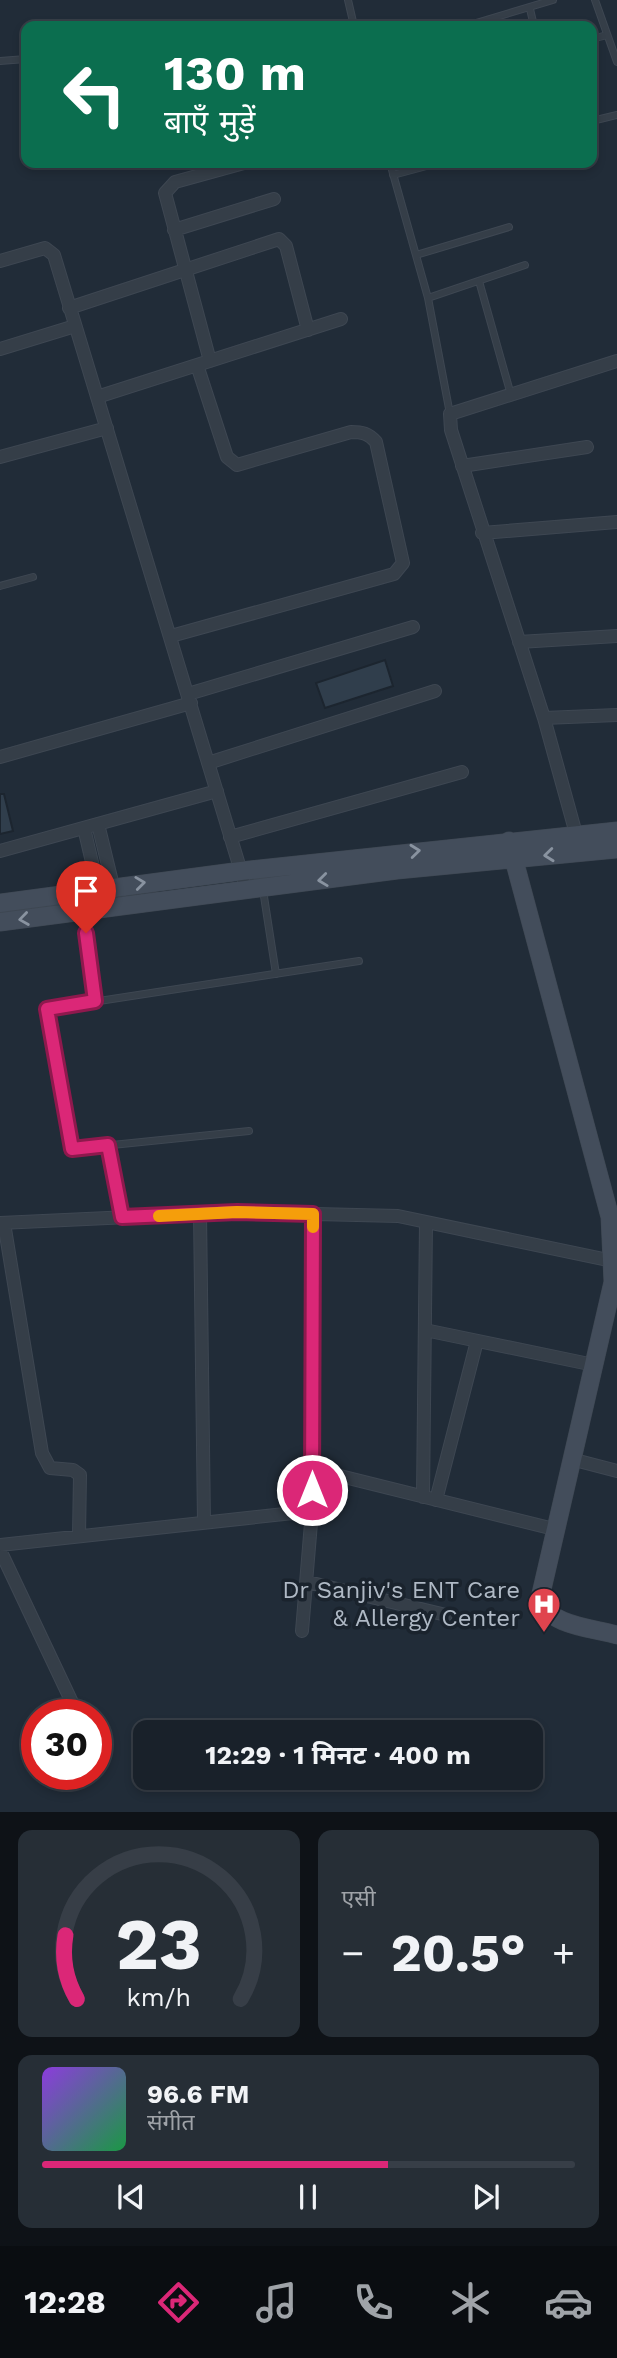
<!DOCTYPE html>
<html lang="hi">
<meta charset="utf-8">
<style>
:root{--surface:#19212a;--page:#262e36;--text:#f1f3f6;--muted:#9fa3a8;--line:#373e47;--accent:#db2777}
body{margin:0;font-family:"Work Sans","Noto Sans Devanagari",sans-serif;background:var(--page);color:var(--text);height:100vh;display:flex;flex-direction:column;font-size:26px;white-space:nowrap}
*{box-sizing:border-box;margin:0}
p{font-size:23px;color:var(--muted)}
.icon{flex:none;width:38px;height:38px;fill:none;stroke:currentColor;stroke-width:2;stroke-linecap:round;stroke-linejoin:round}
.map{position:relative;height:1812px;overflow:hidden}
.sheet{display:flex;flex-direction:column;gap:18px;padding:18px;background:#0e1217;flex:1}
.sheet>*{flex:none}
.hud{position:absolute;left:21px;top:21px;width:576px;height:147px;border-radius:14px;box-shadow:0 4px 10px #0003,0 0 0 2px var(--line);background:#0b6e4f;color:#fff;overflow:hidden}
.speed{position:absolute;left:21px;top:1699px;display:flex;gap:14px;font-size:35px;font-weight:700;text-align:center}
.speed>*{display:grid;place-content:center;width:91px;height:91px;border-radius:50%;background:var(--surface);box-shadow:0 4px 10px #0003,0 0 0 2px var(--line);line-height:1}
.speed .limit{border:10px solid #d22;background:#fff;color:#111}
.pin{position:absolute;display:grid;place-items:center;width:60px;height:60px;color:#fff;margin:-72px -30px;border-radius:50% 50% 50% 0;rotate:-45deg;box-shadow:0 0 7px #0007}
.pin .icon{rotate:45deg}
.me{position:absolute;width:77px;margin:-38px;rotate:0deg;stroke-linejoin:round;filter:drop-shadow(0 0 5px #0008)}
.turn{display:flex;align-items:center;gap:24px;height:147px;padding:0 28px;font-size:32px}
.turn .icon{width:91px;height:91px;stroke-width:2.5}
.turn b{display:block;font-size:49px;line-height:60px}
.big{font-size:52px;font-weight:700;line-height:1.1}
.sheet .tile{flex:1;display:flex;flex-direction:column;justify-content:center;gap:10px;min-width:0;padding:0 24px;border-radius:14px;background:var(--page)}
.sheet .dial{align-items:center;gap:0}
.dial svg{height:182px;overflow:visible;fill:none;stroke:var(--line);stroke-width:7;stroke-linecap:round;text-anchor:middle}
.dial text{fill:var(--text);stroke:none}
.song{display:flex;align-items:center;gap:21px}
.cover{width:84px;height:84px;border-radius:10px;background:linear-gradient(135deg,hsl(270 70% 55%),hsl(140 70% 35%))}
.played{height:7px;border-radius:4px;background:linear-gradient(90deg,var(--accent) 65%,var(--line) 65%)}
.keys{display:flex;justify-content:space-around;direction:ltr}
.heat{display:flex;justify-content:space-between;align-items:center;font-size:38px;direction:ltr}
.sheet .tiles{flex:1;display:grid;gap:18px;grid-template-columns:1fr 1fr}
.tile:last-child{grid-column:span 2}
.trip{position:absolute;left:133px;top:1720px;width:410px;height:70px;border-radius:14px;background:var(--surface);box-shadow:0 4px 10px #0003,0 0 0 2px var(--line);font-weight:700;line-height:70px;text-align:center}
.dock{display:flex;height:112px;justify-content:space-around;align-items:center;background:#0a0d11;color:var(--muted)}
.dock .icon{width:49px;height:49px}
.dock .active{color:var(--accent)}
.dock b{font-size:32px;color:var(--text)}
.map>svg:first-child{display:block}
.building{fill:#303e4c;stroke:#1c252f;stroke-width:2}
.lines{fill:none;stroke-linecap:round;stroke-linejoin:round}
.lane-casing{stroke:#3e4752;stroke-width:8}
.street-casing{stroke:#3e4752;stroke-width:14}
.secondary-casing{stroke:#3e4752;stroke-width:19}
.lane{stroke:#353e48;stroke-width:6}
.street{stroke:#353e48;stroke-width:12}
.secondary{stroke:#434d5b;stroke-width:18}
.oneway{stroke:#8993a0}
.route-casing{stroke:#8e194d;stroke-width:18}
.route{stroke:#db2777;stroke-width:12}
.slow{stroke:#f59e0b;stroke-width:12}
.labels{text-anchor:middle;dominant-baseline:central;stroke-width:7;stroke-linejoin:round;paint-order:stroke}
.poi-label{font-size:24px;fill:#afb9c5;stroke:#1a232d;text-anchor:end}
</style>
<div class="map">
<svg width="617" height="1812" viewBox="0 0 617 1812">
<rect width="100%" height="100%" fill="#212c38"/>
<path class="building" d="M385 660 393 686 325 708 316 683Z
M0 794H4L13 831 0 834Z"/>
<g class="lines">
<defs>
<path id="lane" d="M348 0 354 26
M595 0 617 62
M530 9 534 26
M466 26 553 0
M592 39 607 35
M0 61 26 59
M592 121 617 115
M390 163 428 298 450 414
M393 175 438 163
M416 255 509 227
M479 281 511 395
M428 298 525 265
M0 586 33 577
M263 890 276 974
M83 912 95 1001
M249 1131 73 1149 47 1009 359 961
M109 1145 122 1217"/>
<path id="street" d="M174 230 274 199
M0 261 45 248 54 255 243 878
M69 308 279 239 286 246 308 330
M0 349 75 326
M210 361 165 193 175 182 244 163
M97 397 341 319
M0 457 107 428
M462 466 587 447
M482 533 617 522
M171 636 394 574 403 563 376 442C368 433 362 432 351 432L237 465 227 457 197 365
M519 642 617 636
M188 694 413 627
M544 718 617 715
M0 757 191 703
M208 763 435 691
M98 824 113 886
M84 828 98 888
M230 837 462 772
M578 841 544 718 451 430 450 414 617 361
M0 851 217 791
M200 1213 204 1523
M0 1223 237 1212 398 1216 617 1262
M4 1223 42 1453 50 1468 73 1470 80 1475 79 1536
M425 1330 594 1365
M571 1459 617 1471
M312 1469 554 1529
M423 1497 426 1222
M436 1500 477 1341
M0 1545 312 1511
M0 1550 78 1715
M308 1582 446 1615
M302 1631 312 1511 313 1214"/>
<path id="secondary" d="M509 841 610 1217 613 1282 540 1598C547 1626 593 1628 617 1635
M0 903 241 871 617 831
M0 922 397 870 617 849"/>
</defs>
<use href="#lane" class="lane-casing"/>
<use href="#street" class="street-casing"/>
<use href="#secondary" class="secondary-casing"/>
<use href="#lane" class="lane"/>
<use href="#street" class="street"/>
<use href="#secondary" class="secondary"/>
</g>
<defs><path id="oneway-chevron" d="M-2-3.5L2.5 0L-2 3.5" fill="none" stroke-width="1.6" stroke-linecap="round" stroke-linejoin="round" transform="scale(1.75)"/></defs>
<g class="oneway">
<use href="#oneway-chevron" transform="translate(415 851) rotate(-6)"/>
<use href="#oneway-chevron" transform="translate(549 855) rotate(174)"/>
<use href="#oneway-chevron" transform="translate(323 880) rotate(173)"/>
<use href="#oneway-chevron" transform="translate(140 883) rotate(-7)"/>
<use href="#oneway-chevron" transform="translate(24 919) rotate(172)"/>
</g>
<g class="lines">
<defs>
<path id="route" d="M86 933 95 1001 47 1009 72 1149 108 1145 122 1217 237 1212 313 1214 312 1490"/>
</defs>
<use href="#route" class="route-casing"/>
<use href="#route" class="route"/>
<path class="slow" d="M159 1216 237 1212 313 1214V1227"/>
</g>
<defs>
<symbol id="hospital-pin" viewBox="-11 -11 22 30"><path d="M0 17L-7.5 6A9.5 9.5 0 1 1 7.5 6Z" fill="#e0444e" stroke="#1a232d"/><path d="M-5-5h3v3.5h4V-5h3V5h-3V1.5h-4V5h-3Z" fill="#fff"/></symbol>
</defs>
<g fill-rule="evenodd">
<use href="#hospital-pin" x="525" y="1585" width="38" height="52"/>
</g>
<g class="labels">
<g class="poi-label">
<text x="520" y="1590">Dr Sanjiv's ENT Care<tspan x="520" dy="28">&amp; Allergy Center</tspan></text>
</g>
</g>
</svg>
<div class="speed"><div class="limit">30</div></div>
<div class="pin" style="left:86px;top:933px;background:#d93025"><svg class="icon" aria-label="arrive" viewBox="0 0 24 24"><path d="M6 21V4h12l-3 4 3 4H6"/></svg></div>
<svg class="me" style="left:312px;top:1490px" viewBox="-20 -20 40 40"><circle r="17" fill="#db2777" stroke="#fff" stroke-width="3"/><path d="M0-11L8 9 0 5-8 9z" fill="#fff"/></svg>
<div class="trip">12:29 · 1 मिनट · 400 m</div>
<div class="hud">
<div class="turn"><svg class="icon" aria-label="left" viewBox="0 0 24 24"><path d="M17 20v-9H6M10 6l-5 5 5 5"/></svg><div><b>130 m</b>बाएँ मुड़ें</div></div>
</div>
</div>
<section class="sheet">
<div class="tiles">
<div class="tile dial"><svg viewBox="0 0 100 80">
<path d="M14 69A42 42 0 1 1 86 69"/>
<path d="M14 69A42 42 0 0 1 9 41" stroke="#db2777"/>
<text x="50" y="56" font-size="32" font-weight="700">23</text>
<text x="50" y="72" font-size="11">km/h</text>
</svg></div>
<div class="tile"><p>एसी</p>
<div class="heat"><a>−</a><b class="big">20.5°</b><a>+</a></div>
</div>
<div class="tile">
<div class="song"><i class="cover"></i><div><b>96.6 FM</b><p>संगीत</p></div></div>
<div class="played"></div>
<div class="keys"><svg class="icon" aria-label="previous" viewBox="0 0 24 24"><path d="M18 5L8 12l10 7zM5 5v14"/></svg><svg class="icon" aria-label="pause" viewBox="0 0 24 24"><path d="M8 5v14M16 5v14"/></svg><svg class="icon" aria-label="next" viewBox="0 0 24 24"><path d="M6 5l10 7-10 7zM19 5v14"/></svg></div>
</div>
</div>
</section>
<nav class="dock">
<b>12:28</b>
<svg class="icon active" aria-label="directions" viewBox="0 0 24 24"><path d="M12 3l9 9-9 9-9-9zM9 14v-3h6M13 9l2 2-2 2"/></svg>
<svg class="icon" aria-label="music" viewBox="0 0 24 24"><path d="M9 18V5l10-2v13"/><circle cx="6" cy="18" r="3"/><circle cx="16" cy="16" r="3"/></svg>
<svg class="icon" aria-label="phone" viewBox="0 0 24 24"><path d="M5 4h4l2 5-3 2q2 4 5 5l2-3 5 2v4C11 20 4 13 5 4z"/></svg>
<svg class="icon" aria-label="climate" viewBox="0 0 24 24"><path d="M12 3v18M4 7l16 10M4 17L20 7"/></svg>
<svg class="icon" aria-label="car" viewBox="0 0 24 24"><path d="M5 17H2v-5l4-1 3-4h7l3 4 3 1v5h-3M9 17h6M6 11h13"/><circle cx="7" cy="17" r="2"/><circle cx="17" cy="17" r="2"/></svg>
</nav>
